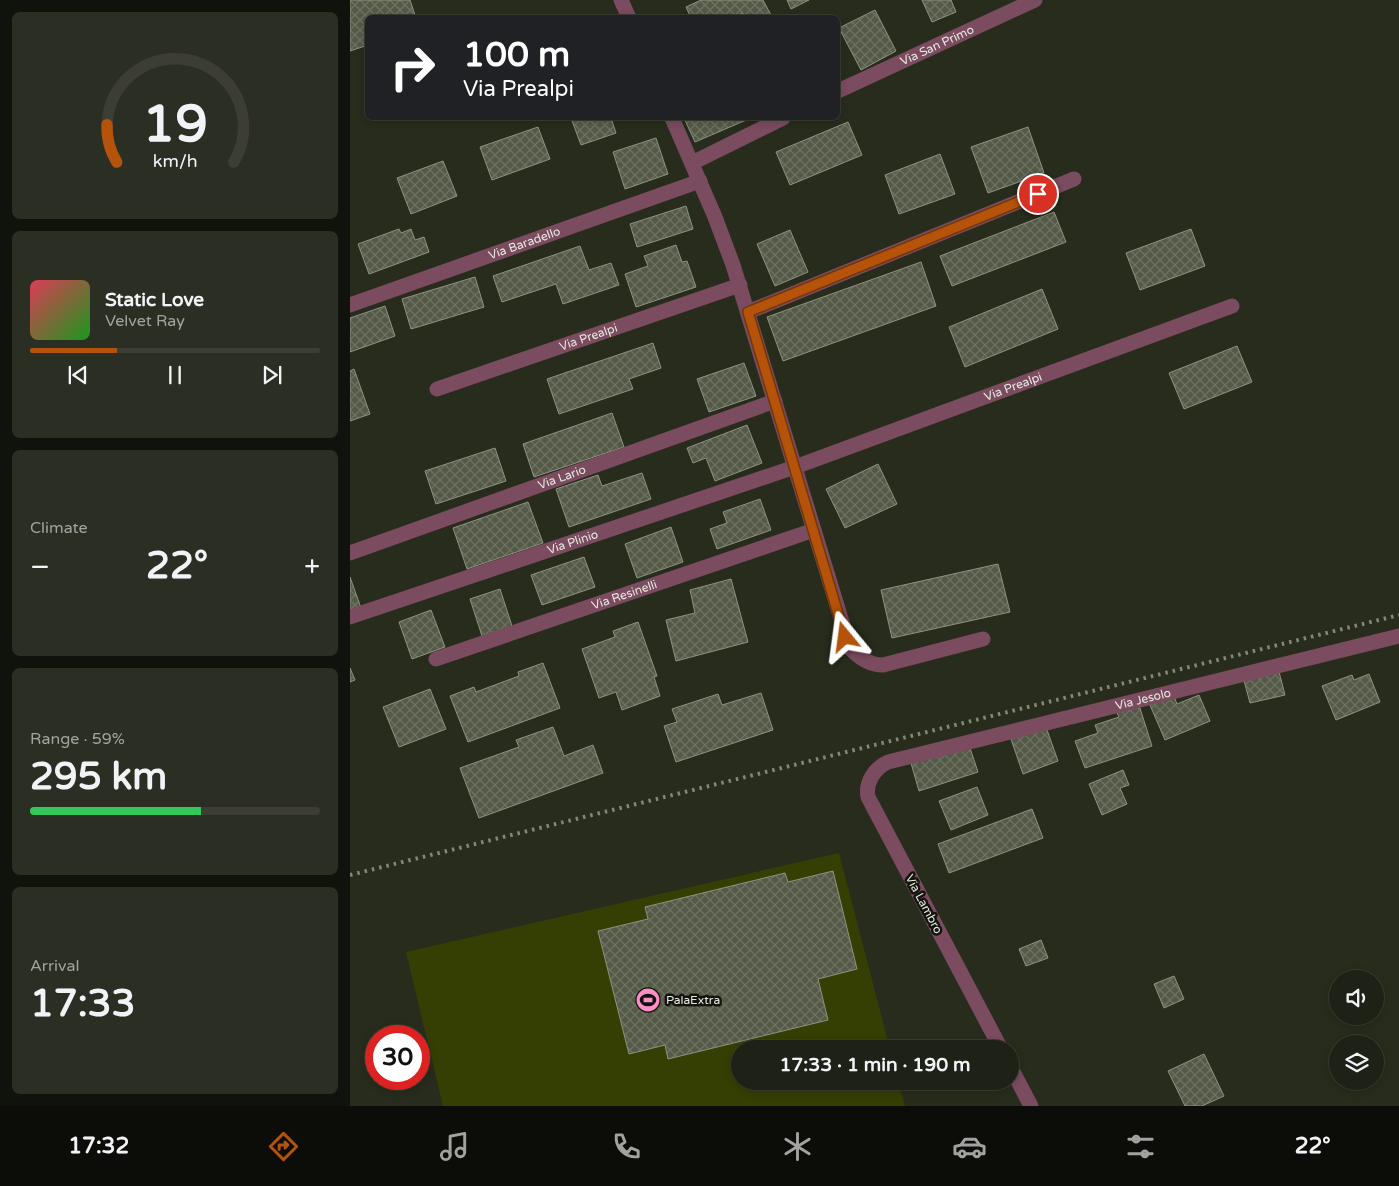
<!DOCTYPE html>
<meta charset="utf-8">
<style>
:root{--surface:#1e2115;--page:#2b2e22;--text:#f1f3f6;--muted:#a1a3a0;--line:#3c3e34;--accent:#b45309}
body{margin:0;font-family:"Varela Round",sans-serif;background:var(--page);color:var(--text);height:100vh;display:flex;flex-direction:column;font-size:19px;white-space:nowrap}
*{box-sizing:border-box;margin:0}
p{font-size:16px;color:var(--muted)}
.icon{flex:none;width:28px;height:28px;fill:none;stroke:currentColor;stroke-width:2;stroke-linecap:round;stroke-linejoin:round}
.map{position:relative;flex:1;overflow:hidden}
.details{display:flex;flex-direction:column;gap:12px;padding:12px;background:#10120c;width:350px}
.details>*{flex:none}
.top-card{position:absolute;left:15px;top:15px;width:475px;height:105px;border-radius:8px;box-shadow:0 2px 8px #0003,0 0 0 1px var(--line);background:#202124;color:#fff;overflow:hidden}
.buttons{position:absolute;left:979px;top:970px;display:grid;gap:10px}
.buttons a{display:grid;place-items:center;width:55px;height:55px;border-radius:50%;background:var(--surface);box-shadow:0 2px 8px #0003,0 0 0 1px var(--line);font-size:25px}
.speed{position:absolute;left:15px;top:1025px;display:flex;gap:10px;font-size:25px;font-weight:700;text-align:center}
.speed>*{display:grid;place-content:center;width:65px;height:65px;border-radius:50%;background:var(--surface);box-shadow:0 2px 8px #0003,0 0 0 1px var(--line);line-height:1}
.speed .limit{border:8px solid #d22;background:#fff;color:#111}
.pin{position:absolute;display:grid;place-items:center;width:42px;height:42px;color:#fff;margin:-21px;border:2px solid #fff;border-radius:50%;box-shadow:0 1px 5px #0007}
.me{position:absolute;width:55px;margin:-28px;rotate:344deg;stroke-linejoin:round;filter:drop-shadow(0 0 4px #0008)}
.turn{display:flex;align-items:center;gap:18px;height:105px;padding:0 15px;font-size:22px}
.turn .icon{width:65px;height:65px;stroke-width:2.5}
.turn b{display:block;font-size:35px;line-height:42px}
.big{font-size:38px;font-weight:700;line-height:1.1}
.details .widget{flex:1;display:flex;flex-direction:column;justify-content:center;gap:8px;min-width:0;padding:0 18px;border-radius:8px;background:var(--page)}
.details .dial{align-items:center;gap:0}
.dial svg{height:130px;overflow:visible;fill:none;stroke:var(--line);stroke-width:7;stroke-linecap:round;text-anchor:middle}
.dial text{fill:var(--text);stroke:none}
.song{display:flex;align-items:center;gap:15px}
.cover{width:60px;height:60px;border-radius:8px;background:linear-gradient(135deg,hsl(350 70% 55%),hsl(120 70% 35%))}
.played{height:5px;border-radius:2px;background:linear-gradient(90deg,var(--accent) 30%,var(--line) 30%)}
.keys{display:flex;justify-content:space-around;direction:ltr}
.heat{display:flex;justify-content:space-between;align-items:center;font-size:28px;direction:ltr}
.charge{height:8px;border-radius:4px;background:linear-gradient(90deg,#34c759 59%,var(--line) 0)}
.trip{position:absolute;left:381px;top:1040px;width:288px;height:50px;border-radius:25px;background:var(--surface);box-shadow:0 2px 8px #0003,0 0 0 1px var(--line);font-weight:700;line-height:50px;text-align:center}
.dock{display:flex;height:80px;justify-content:space-around;align-items:center;background:#0c0d08;color:var(--muted)}
.dock .icon{width:35px;height:35px}
.dock .active{color:var(--accent)}
.dock b{font-size:22px;color:var(--text)}
main{display:flex;flex:1;min-height:0}
.map>svg:first-child{display:block}
.green{fill:#353f03}
.building{fill:url(#building-cross-hatch);stroke:#8d9380}
.lines{fill:none;stroke-linecap:round;stroke-linejoin:round}
.minor{stroke:#7b4b60;stroke-width:15}
.rail{stroke:#84877a;stroke-width:4;stroke-dasharray:2.5 5;stroke-linecap:butt}
.route-casing{stroke:#753606;stroke-width:12}
.route{stroke:#b45309;stroke-width:9}
.labels{text-anchor:middle;dominant-baseline:central;stroke-width:5;stroke-linejoin:round;paint-order:stroke}
.street-label{font-size:12px;fill:#e8eae0;stroke:#12140d}
.poi-label{font-size:12px;fill:#e8eae0;stroke:#12140d;text-anchor:start}
</style>
<main>
<section class="details">
<div class="widget dial"><svg viewBox="0 0 100 80">
<path d="M14 69A42 42 0 1 1 86 69"/>
<path d="M14 69A42 42 0 0 1 8 46" stroke="#b45309"/>
<text x="50" y="56" font-size="32" font-weight="700">19</text>
<text x="50" y="72" font-size="11">km/h</text>
</svg></div>
<div class="widget">
<div class="song"><i class="cover"></i><div><b>Static Love</b><p>Velvet Ray</p></div></div>
<div class="played"></div>
<div class="keys"><svg class="icon" aria-label="previous" viewBox="0 0 24 24"><path d="M18 5L8 12l10 7zM5 5v14"/></svg><svg class="icon" aria-label="pause" viewBox="0 0 24 24"><path d="M8 5v14M16 5v14"/></svg><svg class="icon" aria-label="next" viewBox="0 0 24 24"><path d="M6 5l10 7-10 7zM19 5v14"/></svg></div>
</div>
<div class="widget"><p>Climate</p>
<div class="heat"><a>−</a><b class="big">22°</b><a>+</a></div>
</div>
<div class="widget"><p>Range · 59%</p><b class="big">295 km</b><div class="charge"></div></div>
<div class="widget"><p>Arrival</p><b class="big">17:33</b></div>
</section>
<div class="map">
<svg width="1049" height="1106" viewBox="0 0 1049 1106">
<defs>
<pattern id="building-cross-hatch" width="8" height="8" patternUnits="userSpaceOnUse" patternTransform="scale(1.25)"><rect width="8" height="8" fill="#555a48"/><path d="M0 0l8 8M0 8l8-8" fill="none" stroke="#6d7262"/></pattern>
</defs>
<rect width="100%" height="100%" fill="#282c1c"/>
<path class="green" d="M489 853 540 1049H390V1081H548L555 1106H93L56 952Z"/>
<path class="building" d="M0 0H60L66 18H18V45L0 51Z
M351 0H413L421 15 415 18H394L392 13 384 18H341L336 7Z
M437 0H459L441 9Z
M572 0H601L606 12 582 22Z
M525 10 546 51 511 70 489 28Z
M221 118H261L266 133 231 145Z
M334 118H401L345 142Z
M498 122 512 155 440 185 426 152Z
M188 127 200 159 142 180 130 147Z
M678 127 694 173 638 193 621 147Z
M306 138 318 174 275 189 263 152Z
M590 154 605 194 549 214 535 175Z
M93 161 107 196 61 214 47 178Z
M336 206 343 229 287 247 280 224Z
M704 212 716 242 602 286 590 256Z
M49 229 51 233 61 229 65 240 74 237 79 252 19 274 8 244Z
M841 229 855 266 790 290 776 253Z
M440 230 458 272 425 286 407 244Z
M326 245 332 262 337 261 346 287 286 307 275 274 298 266 294 256Z
M230 246 239 270 261 263 269 285 213 304 206 284 152 302 143 276Z
M571 262 586 306 433 361 417 317Z
M125 277 134 307 61 329 52 299Z
M692 289 708 329 615 367 599 327Z
M35 306 45 336 0 352V318Z
M303 343 311 368 279 379 283 389 209 414 197 379Z
M887 346 902 382 834 409 819 373Z
M394 363 406 396 359 412 347 379Z
M4 369 20 414 0 421V371Z
M262 413 274 447 184 477 173 444Z
M397 425 412 463 365 481 356 458 343 463 337 448Z
M145 448 156 481 86 504 75 471Z
M528 464 547 504 495 528 476 489Z
M292 473 301 499 219 527 206 489 248 475 252 486Z
M410 499 421 530 367 549 360 529 377 523 373 512Z
M178 502 193 543 117 569 103 528Z
M321 527 333 562 287 578 275 544Z
M234 557 245 587 192 605 181 575Z
M648 564 660 612 542 638 531 590Z
M0 577 11 608 0 612Z
M381 579 398 642 326 661 316 620 345 613 340 590Z
M150 589 162 626 132 636 120 599Z
M81 610 95 647 62 659 49 622Z
M288 622 307 676 304 677 310 696 272 710 266 692 249 698 232 649 265 637 263 631Z
M193 663 210 708 118 742 100 696 124 687 126 692 169 676 168 672Z
M0 668 5 680 0 682Z
M928 668 935 695 900 703 893 677Z
M1019 674 1030 702 986 720 972 686 1002 675 1004 680Z
M80 689 96 729 49 747 33 707Z
M411 693 423 730 326 762 314 726 327 722 322 709 368 694 372 705Z
M823 694 827 704 849 695 860 721 815 740 800 705Z
M789 705 802 746 735 768 725 741 748 733 745 725 769 717 767 713Z
M203 727 214 756 243 745 253 773 129 818 110 768 169 747 166 740Z
M696 727 708 761 673 774 661 739Z
M619 745 628 772 569 791 561 763Z
M773 770 779 785 770 788 777 804 752 815 739 784Z
M627 787 638 815 601 830 589 801Z
M682 809 693 838 599 873 588 844Z
M483 871 507 969 468 979 478 1020 318 1059 315 1045 279 1054 248 931 298 919 295 907 435 873 438 882Z
M691 940 698 958 676 966 669 949Z
M824 976 834 999 814 1008 804 984Z
M854 1054 874 1096 852 1106H835L818 1071Z"/>
<g class="lines">
<g class="minor">
<path d="M271 0 279 18"/>
<path id="s1" d="M488 91 685 0"/>
<path d="M322 118 365 217 383 265 500 648C509 658 519 665 533 665L633 639"/>
<path d="M342 163 433 118"/>
<path id="s2" d="M0 305 350 181"/>
<path d="M398 312 724 179"/>
<path id="s3" d="M87 389 390 285"/>
<path id="s4" d="M0 553 425 401"/>
<path id="s5" d="M0 617 445 467 882 306"/>
<path id="s6" d="M86 659 464 530"/>
<path id="s7" d="M651 1049 518 797C515 782 525 768 538 762L1049 636"/>
<path d="M660 1066 681 1106"/>
</g>
<path class="rail" d="M0 875 1049 615"/>
</g>
<g class="lines">
<defs>
<path id="route" d="M495 637 398 312 688 194"/>
</defs>
<use href="#route" class="route-casing"/>
<use href="#route" class="route"/>
</g>
<defs>
<symbol id="stadium-disc" viewBox="-11 -11 22 22"><circle r="9.5" fill="#fc8fc2" stroke="#12140d"/><path d="M0-5a6.5 5 0 1 0 0 10a6.5 5 0 1 0 0-10ZM-3.5-1.8h7v3.6h-7Z" fill="#111"/></symbol>
</defs>
<g fill-rule="evenodd">
<use href="#stadium-disc" x="284" y="986" width="28" height="28"/>
</g>
<g class="labels">
<g class="street-label">
<text stroke="none"><textPath href="#s1" startOffset="109">Via San Primo</textPath></text>
<text stroke="none"><textPath href="#s2" startOffset="185">Via Baradello</textPath></text>
<text stroke="none"><textPath href="#s3" startOffset="160">Via Prealpi</textPath></text>
<text stroke="none"><textPath href="#s5" startOffset="702">Via Prealpi</textPath></text>
<text stroke="none"><textPath href="#s4" startOffset="225">Via Lario</textPath></text>
<text stroke="none"><textPath href="#s5" startOffset="235">Via Plinio</textPath></text>
<text stroke="none"><textPath href="#s6" startOffset="199">Via Resinelli</textPath></text>
<text stroke="none"><textPath href="#s7" startOffset="591">Via Jesolo</textPath></text>
<text transform="translate(574 904) rotate(62)">Via Lambro</text>
</g>
<g class="poi-label">
<text x="316" y="1000">PalaExtra</text>
</g>
</g>
</svg>
<div class="buttons">
<a><svg class="icon" aria-label="sound" viewBox="0 0 24 24"><path d="M4 9h4l5-4v14l-5-4H4zM17 9q2 3 0 6"/></svg></a>
<a><svg class="icon" aria-label="layers" viewBox="0 0 24 24"><path d="M12 4l9 5-9 5-9-5zM3 14l9 5 9-5"/></svg></a>
</div>
<div class="speed"><div class="limit">30</div></div>
<div class="pin" style="left:688px;top:194px;background:#d93025"><svg class="icon" aria-label="arrive" viewBox="0 0 24 24"><path d="M6 21V4h12l-3 4 3 4H6"/></svg></div>
<svg class="me" style="left:495px;top:637px" viewBox="-20 -20 40 40"><path d="M0-17L14 15 0 8-14 15z" fill="#b45309" stroke="#fff" stroke-width="4"/></svg>
<div class="trip">17:33 · 1 min · 190 m</div>
<div class="top-card">
<div class="turn"><svg class="icon" aria-label="right" viewBox="0 0 24 24"><path d="M7 20v-9h11M14 6l5 5-5 5"/></svg><div><b>100 m</b>Via Prealpi</div></div>
</div>
</div>
</main>
<nav class="dock">
<b>17:32</b>
<svg class="icon active" aria-label="directions" viewBox="0 0 24 24"><path d="M12 3l9 9-9 9-9-9zM9 14v-3h6M13 9l2 2-2 2"/></svg>
<svg class="icon" aria-label="music" viewBox="0 0 24 24"><path d="M9 18V5l10-2v13"/><circle cx="6" cy="18" r="3"/><circle cx="16" cy="16" r="3"/></svg>
<svg class="icon" aria-label="phone" viewBox="0 0 24 24"><path d="M5 4h4l2 5-3 2q2 4 5 5l2-3 5 2v4C11 20 4 13 5 4z"/></svg>
<svg class="icon" aria-label="climate" viewBox="0 0 24 24"><path d="M12 3v18M4 7l16 10M4 17L20 7"/></svg>
<svg class="icon" aria-label="car" viewBox="0 0 24 24"><path d="M5 17H2v-5l4-1 3-4h7l3 4 3 1v5h-3M9 17h6M6 11h13"/><circle cx="7" cy="17" r="2"/><circle cx="17" cy="17" r="2"/></svg>
<svg class="icon" aria-label="filters" viewBox="0 0 24 24"><path d="M4 7h16M4 17h16"/><circle cx="9" cy="7" r="2"/><circle cx="15" cy="17" r="2"/></svg>
<b>22°</b>
</nav>
